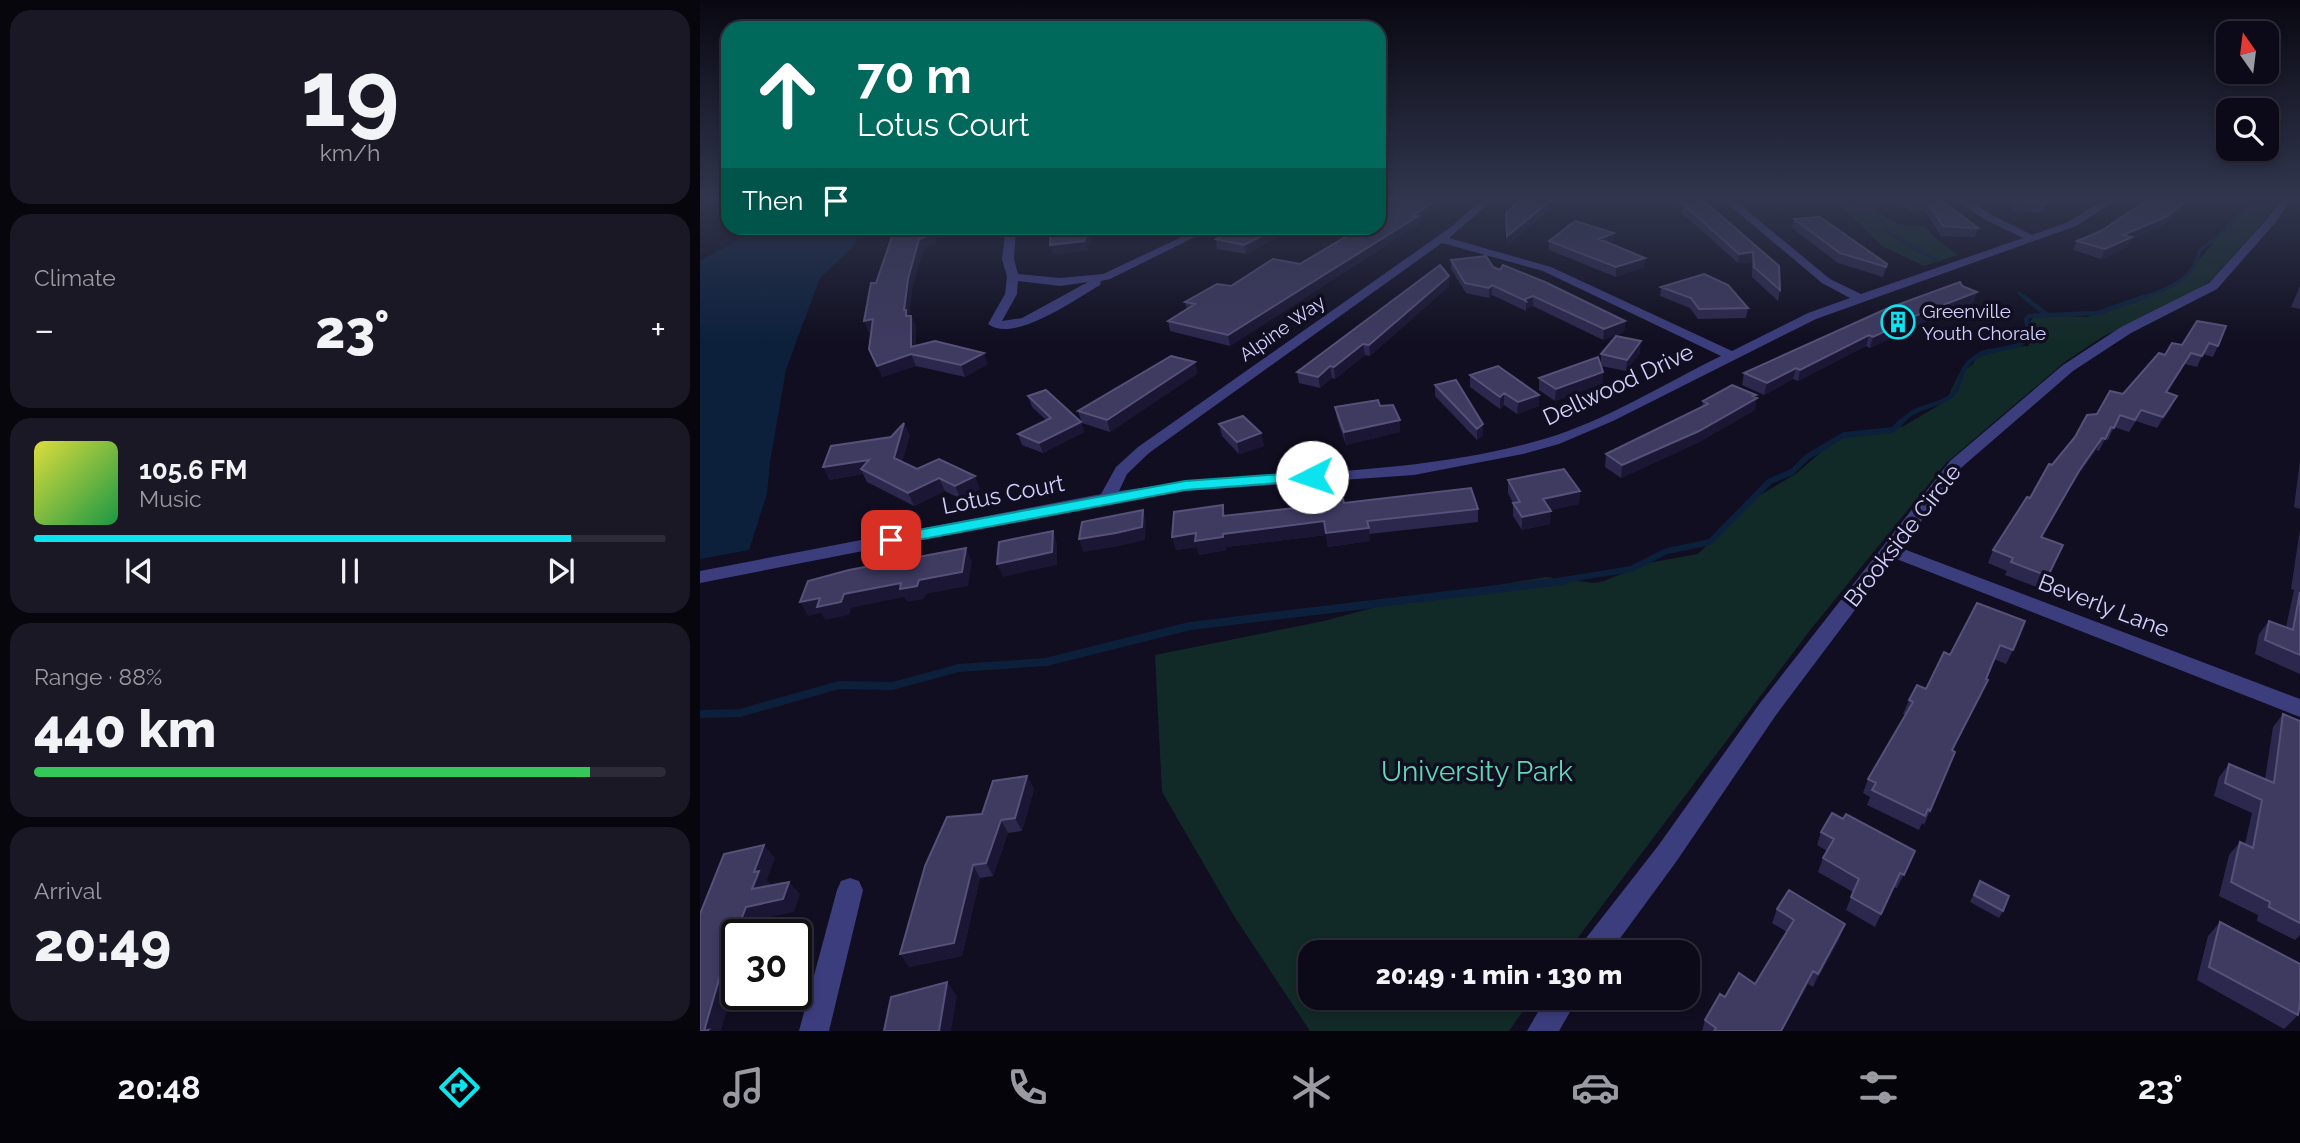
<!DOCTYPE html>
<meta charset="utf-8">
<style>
:root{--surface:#0c0a18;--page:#1a1825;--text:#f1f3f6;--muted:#9a9aa2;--line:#2c2b37;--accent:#0ce3ec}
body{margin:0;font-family:Raleway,sans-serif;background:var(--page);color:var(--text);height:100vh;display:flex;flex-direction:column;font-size:26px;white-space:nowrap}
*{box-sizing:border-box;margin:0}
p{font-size:23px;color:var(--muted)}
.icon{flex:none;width:38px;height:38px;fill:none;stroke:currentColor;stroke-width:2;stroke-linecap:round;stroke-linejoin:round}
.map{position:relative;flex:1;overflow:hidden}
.drawer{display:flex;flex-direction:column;gap:10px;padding:10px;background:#07060d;width:700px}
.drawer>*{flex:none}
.top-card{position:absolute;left:21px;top:21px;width:665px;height:214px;border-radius:21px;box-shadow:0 4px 10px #0003,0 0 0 2px var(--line);background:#00695c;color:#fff;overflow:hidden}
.needle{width:46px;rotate:346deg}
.tools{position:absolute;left:1516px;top:21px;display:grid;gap:14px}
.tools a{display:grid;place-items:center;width:63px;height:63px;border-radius:14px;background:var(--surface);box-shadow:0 4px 10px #0003,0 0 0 2px var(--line);font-size:35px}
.speed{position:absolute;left:21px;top:919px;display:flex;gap:14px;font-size:35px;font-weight:700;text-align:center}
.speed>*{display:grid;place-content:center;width:91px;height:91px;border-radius:50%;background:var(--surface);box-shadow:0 4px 10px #0003,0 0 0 2px var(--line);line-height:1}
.speed .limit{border:4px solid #111;border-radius:10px;background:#fff;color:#111}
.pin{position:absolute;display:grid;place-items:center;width:60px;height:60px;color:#fff;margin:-30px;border-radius:14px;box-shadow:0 4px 10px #0006}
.me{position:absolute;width:77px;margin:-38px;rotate:266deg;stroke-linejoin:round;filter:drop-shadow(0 0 5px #0008)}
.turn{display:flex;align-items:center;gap:24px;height:147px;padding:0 21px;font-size:32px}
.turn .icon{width:91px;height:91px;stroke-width:2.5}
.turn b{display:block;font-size:49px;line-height:60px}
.then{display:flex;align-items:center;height:66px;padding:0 21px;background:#0003;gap:14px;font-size:26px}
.big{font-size:52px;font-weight:800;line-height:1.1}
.drawer .card{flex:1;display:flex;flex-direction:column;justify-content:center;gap:10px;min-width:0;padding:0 24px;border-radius:21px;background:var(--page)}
.drawer .dial{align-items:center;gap:0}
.dial b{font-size:91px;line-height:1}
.song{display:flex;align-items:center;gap:21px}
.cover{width:84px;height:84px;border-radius:10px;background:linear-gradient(135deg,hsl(60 70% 55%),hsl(140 70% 35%))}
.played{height:7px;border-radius:4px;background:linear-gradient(90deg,var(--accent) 85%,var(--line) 85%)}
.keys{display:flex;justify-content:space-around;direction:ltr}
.heat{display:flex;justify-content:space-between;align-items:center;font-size:38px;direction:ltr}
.charge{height:10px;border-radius:5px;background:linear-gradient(90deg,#34c759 88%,var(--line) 0)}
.trip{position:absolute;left:598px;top:940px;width:402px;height:70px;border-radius:21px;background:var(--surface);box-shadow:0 4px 10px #0003,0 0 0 2px var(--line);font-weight:800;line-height:70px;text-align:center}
.tab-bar{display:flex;height:112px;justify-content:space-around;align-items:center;background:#05040a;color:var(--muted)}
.tab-bar .icon{width:49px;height:49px}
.tab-bar .on{color:var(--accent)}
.tab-bar b{font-size:32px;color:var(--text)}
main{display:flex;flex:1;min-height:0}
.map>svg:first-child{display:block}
.green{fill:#122a27}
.water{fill:#0c203c}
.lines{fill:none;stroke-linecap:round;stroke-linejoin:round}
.stream-far3{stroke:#0c203c;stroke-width:3.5}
.stream-far2{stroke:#0c203c;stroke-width:4.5}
.stream-far1{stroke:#0c203c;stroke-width:6}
.stream{stroke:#0c203c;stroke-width:8}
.minor{fill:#3c3d7d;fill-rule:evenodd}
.wall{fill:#2c284d}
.shaded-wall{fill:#1a1633}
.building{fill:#3e3a60;stroke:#555179;stroke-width:2}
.route{fill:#0ce3ec;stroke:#089499;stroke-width:2}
.labels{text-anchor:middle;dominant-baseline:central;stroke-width:7;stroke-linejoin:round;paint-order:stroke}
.far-poi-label{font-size:19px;fill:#d2d0fd;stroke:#100e20;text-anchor:start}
.far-street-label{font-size:19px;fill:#d2d0fd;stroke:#100e20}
.street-label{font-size:23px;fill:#d2d0fd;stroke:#100e20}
.near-park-label{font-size:28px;fill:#60d8b3;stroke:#100e20}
</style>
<main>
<section class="drawer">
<div class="card dial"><b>19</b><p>km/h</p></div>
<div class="card"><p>Climate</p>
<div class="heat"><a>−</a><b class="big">23°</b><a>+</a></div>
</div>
<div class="card">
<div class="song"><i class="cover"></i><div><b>105.6 FM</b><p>Music</p></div></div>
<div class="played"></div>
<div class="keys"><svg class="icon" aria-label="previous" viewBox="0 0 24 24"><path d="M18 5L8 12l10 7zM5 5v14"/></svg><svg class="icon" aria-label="pause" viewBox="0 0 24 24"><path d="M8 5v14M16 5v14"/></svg><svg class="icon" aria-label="next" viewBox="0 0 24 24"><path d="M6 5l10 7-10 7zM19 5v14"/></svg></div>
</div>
<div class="card"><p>Range · 88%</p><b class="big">440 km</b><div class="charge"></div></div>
<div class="card"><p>Arrival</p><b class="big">20:49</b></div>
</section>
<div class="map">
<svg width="1600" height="1031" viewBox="0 0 1600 1031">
<rect width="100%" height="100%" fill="#100e20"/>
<path class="green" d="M1132 198H1179L1184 202 1171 206C1193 224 1197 226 1225 226L1234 237 1258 255 1224 266 1182 246Z
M1556 198 1578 200 1563 222 1510 281 1494 292 1404 336 1366 361 1246 463 1111 629 867 952H611V998H832L809 1031H610L534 916 462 792 455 655 624 621 691 603 846 577 894 583 904 581 948 563 998 554 1057 497 1097 473 1136 439 1202 427 1246 401 1259 374 1273 364 1279 352 1288 349 1329 346V323L1333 318 1348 315 1387 317 1465 291 1487 273 1513 244V240C1528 226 1536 212 1556 203Z"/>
<path class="water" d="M59 228H160L154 246 120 278 99 334 86 370 70 462 67 494 49 550 0 559V261Z"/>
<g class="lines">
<path class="stream-far3" d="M1151 198 1180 217 1189 233 1237 261
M1319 293 1326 299
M1439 299C1463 290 1496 281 1499 251L1529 227 1554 198"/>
<path class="stream-far2" d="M1324 297 1346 314
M1199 424C1203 421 1207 416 1212 413 1224 405 1242 405 1252 395 1263 385 1257 370 1274 358 1291 346 1317 352 1330 337L1326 319 1329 316 1398 313 1444 297"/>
<path class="stream-far1" d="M851 582 931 569 967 551 1010 542 1070 481 1092 472 1107 457 1144 435 1193 430 1201 422"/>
<path class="stream" d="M0 714 40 713 139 685 192 686 259 668 346 662 490 626 864 581"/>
<path class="minor" d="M784 198H795L749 238 851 267 1032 351 1108 313 1150 298 1122 283 1021 198H1032L1130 279 1161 294 1323 238 1284 219 1254 198H1265L1292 215 1332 235 1368 222 1407 198H1419L1376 226 1116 319 913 421 859 444 823 454 714 475 485 491 409 503 0 583V571L401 494 416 467 438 447 751 227ZM742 243 843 271 1021 356C964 384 905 421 844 439 706 479 560 469 419 491L427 474 449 453Z
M1582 198H1592L1575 223 1517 289 1431 333 1373 371 1262 467 1201 548 1600 699V717L1194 558 1076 715 976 862 910 952H879L883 942 958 846 1060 703 1250 461 1363 365 1421 327 1509 283 1567 219Z
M306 228H316L314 259 318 274 360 278 403 274 501 228H513L410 279 401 281 400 285C376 299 313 344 288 324L305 294 307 277 302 259ZM318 281 360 286 388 282 322 318 302 321 317 294Z
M150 878 159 881 163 890 129 1031H99L137 890 141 881Z
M846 998H878L859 1031H827Z"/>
</g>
<path class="wall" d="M691 198H750L718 221V225L530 346 470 331 468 321 487 309 485 302 531 286 600 264 645 237 594 228 546 254 517 249 516 239 538 228H679Z
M944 198H1002L1079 266 1080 290 1078 301 1052 277V262L1038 263 982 213 983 206Z
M1194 198H1238L1278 228 1275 237 1241 236 1225 210 1211 211Z
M1311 198H1346V204L1343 213 1311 210Z
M1450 198H1489L1483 203H1484L1480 212 1462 226 1432 239 1428 247 1401 259 1373 250 1377 241 1401 231Z
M1094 219 1187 264 1183 277 1138 263 1092 228Z
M204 228H241L234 245 223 249 212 289 209 316H211L216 326V346L288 364 265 377 216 366 182 377 171 331 168 332 176 283Z
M914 233V241L909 243 944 267 916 277 849 250V241Z
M751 260 793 267 925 321 924 332 903 340 833 306 826 309V311L792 295 789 298 766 293 751 269Z
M749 276V286L670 356 665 355 635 379 632 378 620 388 599 383 597 372Z
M1262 286 1274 302 1212 327 1211 329 1170 348 1166 346 1098 381 1093 379 1064 395 1042 385 1044 373Z
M1600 286V309L1591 307Z
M961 287 1048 308 1046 318 998 319 990 308 960 296Z
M1497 321 1518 346 1513 357 1503 354 1497 367 1485 364 1467 393 1471 408 1457 428 1436 421 1429 432 1414 427 1408 440 1405 439 1399 451 1396 450 1373 483 1342 538 1363 545 1342 589 1305 575 1307 571 1288 563 1293 550 1352 465 1397 414 1423 394 1465 355 1482 345Z
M940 353 926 371 901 366 903 372V383L855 401 839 390V378L901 364V354Z
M498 373 410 432 382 423 378 411Z
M770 375 839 406 817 414 804 405 800 409 770 387Z
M735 385 783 435 777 440 735 396Z
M1056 395 1055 410 997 443 921 478 905 467 906 454 1002 406 1003 401Z
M328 396 381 422 384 432 343 453 322 445 318 434 346 420 332 407Z
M680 406 700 432 646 445 637 419 635 407Z
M519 424 561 433 564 446 539 454 522 436Z
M210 435 202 462 217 469 280 489 261 499 245 491 214 506 167 482 163 474 129 480Z
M1600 461V509L1594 507Z
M808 480 880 491 879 504 850 510V524L822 530 813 516V503L808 493Z
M644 503 778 509V522L669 534 670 541 628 547 626 535 526 547V550L499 555 497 547 476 550 472 537 523 505 525 516Z
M1600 529V674L1555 654 1559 634 1569 621 1586 627 1594 590 1591 589Z
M1277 603 1313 650 1306 664 1294 659 1286 679 1288 680 1252 750 1230 811 1224 825 1222 823 1219 830 1167 805 1170 797 1163 793 1168 779 1205 715 1203 714 1209 700 1226 689 1250 655Z
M1583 714 1600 721V935L1595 940 1557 921 1558 915 1519 896 1529 855 1540 842 1545 844 1552 813 1514 796 1519 777 1529 764 1565 779 1573 727Z
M327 776 334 789 322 831 308 833 293 876 280 878 262 956 209 967 282 814Z
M1143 819 1215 851 1197 888 1194 887 1175 927 1146 910 1153 892 1118 872 1123 858 1127 851 1117 845 1121 832Z
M1280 881 1303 911 1299 918 1270 902Z
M1077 909 1140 938 1113 987 1108 984 1082 1031H1002L1005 1020 1025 997 1055 984 1087 932 1072 923Z
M1520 922 1598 1015 1584 1029 1497 980 1508 936Z"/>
<path class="shaded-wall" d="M738 198H750L718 221V225L530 346 528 335 713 216Z
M854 198H864L807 246V236Z
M1482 198H1489L1473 210 1477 202Z
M1484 203 1480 212 1462 226 1432 239 1428 247 1401 259 1405 249 1423 235Z
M234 228H241L234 245 223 249 212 289 209 316 210 327 204 310 208 279 219 239Z
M390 228H396L387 251 353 255 350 245Z
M577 228H594L546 254 544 245Z
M914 233V241L899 248V239Z
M1053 252 1052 262 1038 263 1039 254Z
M945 258 944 267 916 277V267Z
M749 276V286L670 356 669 345Z
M792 285V295L789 298V288Z
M1277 292 1274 302 1212 327 1211 329 1170 348 1173 337 1212 317Z
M833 296V306L826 309V301L825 299Z
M211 316 216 326V355L211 347Z
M173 319 177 330 168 332 164 321Z
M925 321 924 332 903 340 904 329Z
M1169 335 1166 346 1098 381 1100 370Z
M941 341 940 353 926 371 927 360Z
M663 344 665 355 635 379 634 367Z
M284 353 288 364 265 377 261 365Z
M1491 353 1485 364 1460 404 1466 392Z
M211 354 216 366 182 377 177 366Z
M495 362 498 373 410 432 407 420Z
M630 366 632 378 620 388 618 377Z
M1096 368 1093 379 1064 395 1067 383Z
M903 372V383L855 401 856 389Z
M804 393V405L800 409V397Z
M839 395V406L817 414 818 402Z
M1056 395V399L1057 398 1055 410 997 443 921 478 922 465Z
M1477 396 1471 408 1457 428 1463 417Z
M700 420V432L646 445 644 432Z
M381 422 384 432 343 453 339 443Z
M204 423 210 435 200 470 194 458Z
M783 424V435L777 440V429Z
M561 433 564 446 539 454 537 442Z
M1402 438 1396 450 1373 483 1335 550 1341 537 1379 471Z
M169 460 161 469 163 474 129 480 123 467Z
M275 476 280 489 261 499 255 486Z
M239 478 245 491 214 506 208 493Z
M880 491 879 504 842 512 843 499Z
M443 510 446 523 445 540 420 546 383 552 379 539Z
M851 511 850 524 822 530V517Z
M624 521 669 528 670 541 628 547 626 535 526 547V550L499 555 497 547 476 550 472 537 496 533 523 534Z
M353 531 357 544V565L303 577 297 564Z
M266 548 272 562 268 586 226 594 224 599 207 602 204 597 151 608 149 615 125 620 121 613 108 616 100 602 219 580Z
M1288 680 1282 694 1245 764 1252 750Z
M327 776 334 789 322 831 315 818Z
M301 820 308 833 293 876 286 863Z
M64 845 75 858 67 880 70 884 63 902 52 889 54 872Z
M273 865 280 878 262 956 209 967 200 954Z
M89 882 100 894 94 912 57 920 52 934H37V976L21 1031H4L22 969 46 907Z
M1145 924 1140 938 1113 987 1118 974Z
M1113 971 1108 984 1082 1031H1081Z
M247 982 257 996 251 1031H239Z"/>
<path class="building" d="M691 198H738L713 216H718L528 335 468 321 495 304 485 302 517 284 531 286 573 259 600 264 657 230 642 228H679V206Z
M821 198H854L807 236 806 213 822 198Z
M987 198H1002L1007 202Z
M1208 198H1238L1278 228 1243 226 1227 201 1213 202Z
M1314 198H1346V204L1314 201Z
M1450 198H1482L1477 202 1484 203 1466 217 1423 235 1432 237 1405 249 1377 241 1401 231Z
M1005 202 1079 266 1080 290 1054 267 1053 252 1039 254 983 204Z
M1120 217 1187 264 1186 267 1140 253 1094 219Z
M875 221 914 233 899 239 945 258 916 267 849 241Z
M195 228H234L230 235 219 239 208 279 204 310H206V316H211V347L235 341 284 353 261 365 211 354 177 366 169 349 173 319 164 321 171 283H176Z
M351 228H390L384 241 350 245Z
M538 228H577L544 245 516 239Z
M786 256 793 267 800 270 803 265 845 282 925 321 904 329 833 296 825 299 826 301 792 285 789 288 765 283 751 260Z
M740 265 749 276 669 345 663 344 634 367 630 366 618 377 597 372Z
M1004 274 1028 285 1048 308 999 309 991 298 961 287Z
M1260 282 1262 286 1277 292 1212 317 1214 318 1173 337 1169 335 1100 370 1096 368 1067 383 1044 373 1186 309Z
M1497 321 1526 326 1518 346 1509 343 1502 356 1491 353 1466 392 1477 396 1463 417 1441 410 1435 420 1420 415 1414 428 1411 427 1405 439 1402 438 1379 471 1341 537 1363 545 1348 576 1311 562 1313 558 1293 550 1327 497 1330 498 1349 464 1352 465 1375 437 1387 415 1397 414 1410 391 1423 394 1459 353 1465 355 1472 343 1482 345Z
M916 336 941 341 927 360 901 354Z
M471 356 495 362 407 420 378 411Z
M898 357 903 372 856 389 839 378Z
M798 366 839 395 818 402 804 393 800 397 770 375Z
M756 380 783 424 777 429 735 385Z
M1032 385 1056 395 1053 396 1057 398 999 431 922 465 906 454 1008 404 1003 401Z
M346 390 381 422 339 443 318 434 351 418 328 396Z
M678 400 680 406 693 405 700 420 644 432 635 407Z
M543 416 561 433 537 442 519 424Z
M204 423 194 458 217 469 239 459 275 476 255 486 239 478 208 493 161 469 169 460 123 467 131 446 191 437Z
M864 469 880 491 843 499 851 511 822 517 813 503 820 502 808 480Z
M771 488 778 509 667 521 669 528 626 533 624 521 523 534V537L495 541 496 533 472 537 474 512 523 505V516L622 505V502L643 499 644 503Z
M443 510 442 527 416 533 379 539 382 522Z
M353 531 352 552 297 564 299 542Z
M266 548 262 572 219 580 217 586 200 589 201 583 144 594 141 602 117 607 120 598 100 602 108 581 149 570Z
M1600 592V655L1565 640 1569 621 1593 630Z
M1277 603 1325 621 1313 650 1300 645 1286 679 1288 680 1252 750 1255 752 1230 811 1228 809 1225 816 1172 790 1176 783 1168 779 1213 702 1209 700 1217 685 1226 689 1244 652 1250 655Z
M1583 714 1600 721V923L1569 907 1570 902 1531 882 1540 842 1553 848 1562 800 1525 783 1529 764 1574 783Z
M327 776 315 818 301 820 286 863 273 865 254 943 200 954 225 866 247 817 282 814 293 781Z
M1132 813 1143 819 1146 814 1215 851 1204 875 1200 873 1181 914 1151 897 1159 879 1123 858 1134 839 1121 832Z
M64 845 54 872 59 871 52 889 89 882 83 899 46 907 22 969 4 1031 8 1030 7 1031H0V914L24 854Z
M1280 881 1309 896 1303 911 1274 895Z
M1089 890 1145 924 1118 974 1113 971 1081 1031H1014L1016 1028 1005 1020 1020 994 1025 997 1039 973 1055 984 1094 920 1077 909Z
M1520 922 1600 964V1003L1598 1015 1509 967Z
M247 982 239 1031H184L191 997Z"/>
<linearGradient id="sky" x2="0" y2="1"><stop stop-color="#090812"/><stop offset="0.58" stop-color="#31364e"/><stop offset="1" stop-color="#31364e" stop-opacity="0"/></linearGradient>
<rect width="1600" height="342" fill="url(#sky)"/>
<path class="route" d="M612 472 618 474 620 477 618 480 485 490 191 545 183 540 191 535 485 481Z"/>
<defs>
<symbol id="building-ring" viewBox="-11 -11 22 22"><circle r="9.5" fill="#100e20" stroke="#0ce3ec" stroke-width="1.5"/><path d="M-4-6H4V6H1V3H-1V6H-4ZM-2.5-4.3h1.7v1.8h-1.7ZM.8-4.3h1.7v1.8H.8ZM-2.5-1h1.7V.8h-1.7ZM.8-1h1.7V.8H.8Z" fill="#0ce3ec"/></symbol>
</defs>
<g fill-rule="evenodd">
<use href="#building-ring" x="1179" y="303" width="38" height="38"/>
</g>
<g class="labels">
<g class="far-poi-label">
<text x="1222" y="311">Greenville<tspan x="1222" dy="22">Youth Chorale</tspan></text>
</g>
<g class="far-street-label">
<text transform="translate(582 328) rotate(-35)">Alpine Way</text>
</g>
<g class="street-label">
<text transform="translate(918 384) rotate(-25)">Dellwood Drive</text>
<text transform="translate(303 494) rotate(-11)">Lotus Court</text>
<text transform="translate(1202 535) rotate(-52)">Brookside Circle</text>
<text transform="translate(1404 605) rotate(21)">Beverly Lane</text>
</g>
<g class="near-park-label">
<text x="777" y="771">University Park</text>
</g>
</g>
</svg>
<div class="tools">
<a><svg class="needle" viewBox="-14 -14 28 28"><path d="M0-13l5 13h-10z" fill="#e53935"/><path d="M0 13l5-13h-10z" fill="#9a9aa2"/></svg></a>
<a><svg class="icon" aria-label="search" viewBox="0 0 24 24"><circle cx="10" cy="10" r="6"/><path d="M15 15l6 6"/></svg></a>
</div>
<div class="speed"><div class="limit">30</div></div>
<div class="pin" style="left:191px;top:540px;background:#d93025"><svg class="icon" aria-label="arrive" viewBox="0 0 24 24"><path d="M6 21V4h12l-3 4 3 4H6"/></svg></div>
<svg class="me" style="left:612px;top:477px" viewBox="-20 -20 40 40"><circle r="19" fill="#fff"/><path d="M0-13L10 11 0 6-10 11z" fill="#0ce3ec"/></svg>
<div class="trip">20:49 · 1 min · 130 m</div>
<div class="top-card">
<div class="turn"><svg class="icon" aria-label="ahead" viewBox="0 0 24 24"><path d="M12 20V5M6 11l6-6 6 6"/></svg><div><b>70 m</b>Lotus Court</div></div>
<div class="then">Then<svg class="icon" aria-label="arrive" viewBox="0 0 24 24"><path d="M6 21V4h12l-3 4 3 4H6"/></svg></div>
</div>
</div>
</main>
<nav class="tab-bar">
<b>20:48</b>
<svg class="icon on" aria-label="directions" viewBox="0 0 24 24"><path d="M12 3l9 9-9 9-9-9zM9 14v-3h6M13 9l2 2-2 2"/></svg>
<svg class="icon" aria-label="music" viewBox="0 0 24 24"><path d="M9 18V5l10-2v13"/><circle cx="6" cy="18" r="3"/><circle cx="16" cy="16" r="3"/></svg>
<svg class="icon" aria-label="phone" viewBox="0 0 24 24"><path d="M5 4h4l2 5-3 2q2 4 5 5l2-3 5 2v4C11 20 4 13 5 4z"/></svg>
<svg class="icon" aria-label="climate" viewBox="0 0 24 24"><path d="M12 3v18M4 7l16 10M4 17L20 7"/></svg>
<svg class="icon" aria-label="car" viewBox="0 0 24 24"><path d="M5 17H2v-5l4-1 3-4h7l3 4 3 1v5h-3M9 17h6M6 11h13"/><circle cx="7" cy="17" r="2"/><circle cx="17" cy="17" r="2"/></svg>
<svg class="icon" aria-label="filters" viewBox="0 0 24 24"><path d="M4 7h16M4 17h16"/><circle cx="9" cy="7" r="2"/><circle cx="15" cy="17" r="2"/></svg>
<b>23°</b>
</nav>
